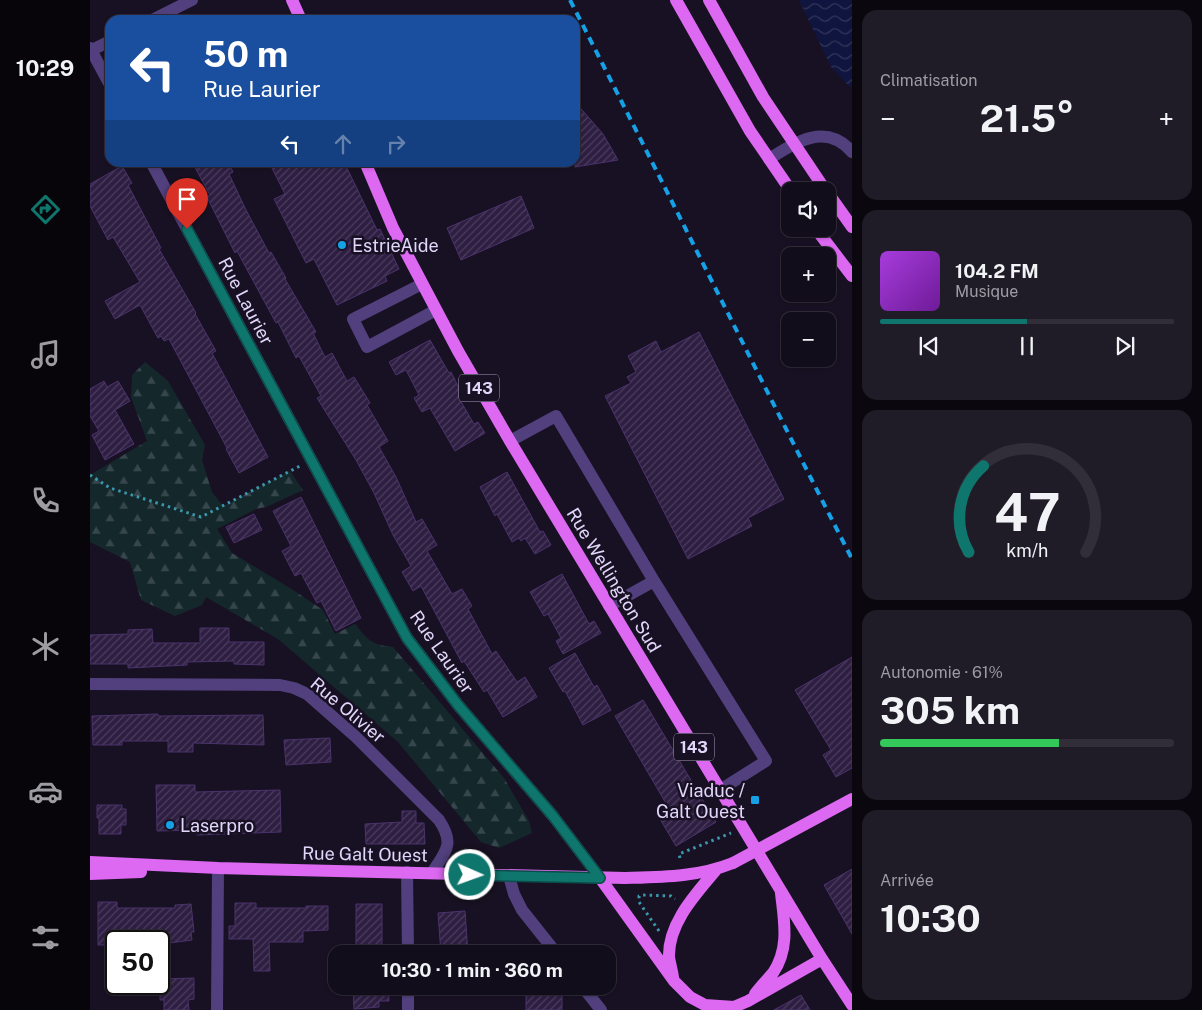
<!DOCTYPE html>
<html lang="fr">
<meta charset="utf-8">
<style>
:root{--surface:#120d1a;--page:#1f1b27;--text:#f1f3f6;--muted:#9c9ca2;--line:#312d39;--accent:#0f766e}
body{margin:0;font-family:"Public Sans",sans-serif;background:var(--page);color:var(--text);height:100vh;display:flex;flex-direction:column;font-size:19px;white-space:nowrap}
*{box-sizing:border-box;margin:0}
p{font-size:16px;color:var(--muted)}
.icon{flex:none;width:28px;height:28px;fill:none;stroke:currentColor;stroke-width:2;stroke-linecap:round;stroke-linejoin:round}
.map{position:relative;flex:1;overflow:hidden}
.drawer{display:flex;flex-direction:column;gap:10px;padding:10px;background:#0a070e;width:350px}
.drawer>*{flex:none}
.guide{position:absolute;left:15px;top:15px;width:475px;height:152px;border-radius:15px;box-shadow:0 1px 4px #0004,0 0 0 1px var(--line);background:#1a4fa0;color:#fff;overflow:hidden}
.buttons{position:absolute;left:691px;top:182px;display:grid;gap:10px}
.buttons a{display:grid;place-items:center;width:55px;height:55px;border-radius:10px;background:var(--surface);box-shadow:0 1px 4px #0004,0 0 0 1px var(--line);font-size:25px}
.speed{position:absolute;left:15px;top:930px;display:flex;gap:10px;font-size:25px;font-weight:700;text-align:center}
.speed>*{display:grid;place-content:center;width:65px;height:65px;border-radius:50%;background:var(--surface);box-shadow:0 1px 4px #0004,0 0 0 1px var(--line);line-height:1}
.speed .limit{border:2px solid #111;border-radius:8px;background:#fff;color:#111}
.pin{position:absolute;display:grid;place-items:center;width:42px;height:42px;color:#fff;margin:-51px -21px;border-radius:50% 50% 50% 0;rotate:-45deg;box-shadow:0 0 5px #0007}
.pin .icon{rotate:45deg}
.me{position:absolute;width:55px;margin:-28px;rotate:92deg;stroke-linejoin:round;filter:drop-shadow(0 0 4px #0008)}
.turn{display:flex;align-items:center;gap:18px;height:105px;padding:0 15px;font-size:22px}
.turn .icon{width:65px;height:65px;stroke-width:2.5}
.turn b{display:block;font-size:35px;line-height:42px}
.lanes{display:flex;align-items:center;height:48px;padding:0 15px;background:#0003;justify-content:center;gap:25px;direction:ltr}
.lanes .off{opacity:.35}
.big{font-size:38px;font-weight:700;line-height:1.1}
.drawer .widget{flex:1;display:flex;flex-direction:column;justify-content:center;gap:8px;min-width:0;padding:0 18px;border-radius:15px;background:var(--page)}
.drawer .dial{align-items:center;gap:0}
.dial svg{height:130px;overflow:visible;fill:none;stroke:var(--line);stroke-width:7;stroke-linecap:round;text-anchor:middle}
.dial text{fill:var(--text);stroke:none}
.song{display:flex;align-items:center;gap:15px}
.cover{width:60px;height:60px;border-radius:8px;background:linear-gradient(135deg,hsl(280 70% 55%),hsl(280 70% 35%))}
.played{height:5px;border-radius:2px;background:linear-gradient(90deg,var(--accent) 50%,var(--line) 50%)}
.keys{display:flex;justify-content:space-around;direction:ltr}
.heat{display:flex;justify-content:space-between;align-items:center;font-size:28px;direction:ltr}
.charge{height:8px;border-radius:4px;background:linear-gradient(90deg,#34c759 61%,var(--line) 0)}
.trip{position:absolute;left:238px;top:945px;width:288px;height:50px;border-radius:15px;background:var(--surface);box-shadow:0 1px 4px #0004,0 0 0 1px var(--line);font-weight:700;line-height:50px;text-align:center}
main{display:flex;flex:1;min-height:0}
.tab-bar{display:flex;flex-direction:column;width:90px;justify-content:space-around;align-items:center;background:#07050a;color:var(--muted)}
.tab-bar .icon{width:35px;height:35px}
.tab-bar .active{color:var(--accent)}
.tab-bar b{font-size:22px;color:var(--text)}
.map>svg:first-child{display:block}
.forest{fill:url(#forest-firs)}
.water{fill:url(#water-waves)}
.building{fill:url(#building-hatch);stroke:#4b336c}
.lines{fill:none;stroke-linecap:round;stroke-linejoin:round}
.path{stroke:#3b97ab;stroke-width:3;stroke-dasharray:2.5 4;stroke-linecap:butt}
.minor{stroke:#51407d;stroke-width:12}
.major{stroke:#dd68f1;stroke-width:12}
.rail{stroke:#16a1e7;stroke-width:4;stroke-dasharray:8 6;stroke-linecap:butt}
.major-bridge{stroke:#dd68f1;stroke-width:12}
.route-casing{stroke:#0a4d48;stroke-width:12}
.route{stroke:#0f766e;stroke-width:9}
.poi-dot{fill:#16a1e7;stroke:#181123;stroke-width:2}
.labels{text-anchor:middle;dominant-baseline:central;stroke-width:5;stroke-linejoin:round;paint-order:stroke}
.shield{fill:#181123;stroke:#a69bba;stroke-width:1}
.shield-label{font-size:16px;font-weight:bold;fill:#e3d6fb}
.poi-label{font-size:18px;fill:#e3d6fb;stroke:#181123;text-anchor:start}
.street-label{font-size:18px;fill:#e3d6fb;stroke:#181123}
</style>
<main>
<nav class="tab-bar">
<b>10:29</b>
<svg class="icon active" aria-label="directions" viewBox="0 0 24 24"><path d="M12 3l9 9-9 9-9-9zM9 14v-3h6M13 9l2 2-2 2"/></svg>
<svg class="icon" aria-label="music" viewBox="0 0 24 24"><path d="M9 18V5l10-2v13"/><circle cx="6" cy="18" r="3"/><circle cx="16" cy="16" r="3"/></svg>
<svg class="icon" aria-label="phone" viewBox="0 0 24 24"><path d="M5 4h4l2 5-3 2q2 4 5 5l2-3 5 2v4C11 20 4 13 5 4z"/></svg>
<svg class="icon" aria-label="climate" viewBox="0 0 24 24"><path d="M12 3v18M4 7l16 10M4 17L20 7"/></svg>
<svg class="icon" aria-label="car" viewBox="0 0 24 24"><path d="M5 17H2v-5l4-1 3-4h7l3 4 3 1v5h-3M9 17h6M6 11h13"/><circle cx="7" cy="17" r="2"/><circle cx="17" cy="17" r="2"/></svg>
<svg class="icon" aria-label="filters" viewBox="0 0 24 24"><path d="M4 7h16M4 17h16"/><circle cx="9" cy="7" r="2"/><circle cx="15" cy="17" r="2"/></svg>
</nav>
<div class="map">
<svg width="762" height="1010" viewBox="0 0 762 1010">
<defs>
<pattern id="forest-firs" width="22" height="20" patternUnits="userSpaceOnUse" patternTransform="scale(1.25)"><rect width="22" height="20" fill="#14282c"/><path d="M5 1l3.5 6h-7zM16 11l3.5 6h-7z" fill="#36464c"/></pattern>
<pattern id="water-waves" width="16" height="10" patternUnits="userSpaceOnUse" patternTransform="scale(1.25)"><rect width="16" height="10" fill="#0f153e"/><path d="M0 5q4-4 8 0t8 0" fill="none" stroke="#32365b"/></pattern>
<pattern id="building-hatch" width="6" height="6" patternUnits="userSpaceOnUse" patternTransform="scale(1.25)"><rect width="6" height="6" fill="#2e1e42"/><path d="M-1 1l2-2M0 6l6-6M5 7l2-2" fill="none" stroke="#4c3e5e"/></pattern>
</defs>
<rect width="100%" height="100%" fill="#181123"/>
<path class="forest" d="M55 362 78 381 115 445 112 460 122 492 133 506 200 471 213 490 176 507 166 509 127 529 142 553 203 590 233 610 245 634 265 624C278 640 281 645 303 647L414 778 439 821 442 833 409 848 391 842 308 742 188 639 116 597 112 605 85 616 51 600 40 562 0 542V475L57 441 41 397 42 375Z"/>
<path class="water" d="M709 0H762V89L741 67Z"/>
<path class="building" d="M485 102 513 134 528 160 485 167Z
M102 162H138L143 172 139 174 156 210 179 253 181 252 196 278 195 279 226 332 223 333 235 357 242 353 257 381 264 377 280 403 277 405 298 441 289 447 306 477 326 522 332 519 347 545 337 551 362 594 372 589 382 606 378 609 402 654 406 651 427 682 435 677 447 697 413 717 397 690 394 692 374 661 372 663 331 586 323 591 312 572 321 566 303 535 284 493 266 460 227 398 231 396 209 356 206 358 188 322 186 323 147 251 145 253 117 197 120 195Z
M179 162H254L287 230 290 229 309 269 295 276 297 281 247 305 224 259 216 263 184 199 195 194Z
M32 166 42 183 38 185 71 248 69 249 106 313 105 314 126 351 122 353 178 457 149 473 136 449 137 448 79 339 74 341 71 336 68 338 50 305 25 319 15 301 50 282 23 237 18 240 0 206V184Z
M431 196 444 228 371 260 357 228Z
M609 332 694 499 658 518 662 526 598 559 515 396 541 383 537 377 546 372 538 356 566 341 571 352Z
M340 340 359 373 361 372 374 398 370 400 384 424 388 422 395 433 365 451 340 408 332 412 324 398 329 395 316 370 306 375 299 362Z
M14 381 17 387 28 381 40 401 25 410 44 444 15 460 2 435 9 431 0 416V389Z
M417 472 450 532 453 531 461 545 445 554 435 538 431 541 429 538 422 542 407 514 405 516 390 487Z
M211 497 271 618 246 631 231 601 227 603 211 573 205 576 192 551 201 546 183 511Z
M164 514 172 530 144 543 136 527Z
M472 574 499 624 504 621 511 633 473 654 466 641 471 638 458 614 454 616 440 592Z
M110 628H139V642H174V665L144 664V661L97 662V665L38 668V664H0V635L38 634V630L62 629 63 643H110Z
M485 653 504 687 507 685 521 710 493 725 475 691 473 692 459 668Z
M762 657V768L746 777 733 755 741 750 705 690Z
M553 700 626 822 586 846 570 819 581 812 525 716Z
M68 714V716L173 715 174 745 103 743V752H78V741H32V745H3L2 716Z
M240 738 241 762 196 765 194 740Z
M66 785H105V792L190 790 191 832 107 835V830L67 831Z
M7 805H32V809H36V825H31V834H9V818H7Z
M312 811H326V823H334L335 844H276L275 824 312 822Z
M762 869V934L734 885Z
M8 902H27V908H85V905L101 904 104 932H101L102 940 79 943V937L27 938 26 945H8Z
M145 903H166V908H216V906H238V930L213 931V942H179L180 971H164L163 939H139V926H145Z
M266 904H292V944H290V954H266Z
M375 911 378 954H351L348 913Z
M104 978V999L98 1000 99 1010H74V1000H70V979Z
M263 986H298L299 1001H289V1007L264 1009Z
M436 986H472V1010H436Z
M711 995 720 1010H684Z"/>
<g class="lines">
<path class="path" d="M0 475 20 488 111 517 210 466
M590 858 589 854 641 833
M569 931 549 902V896L552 895 581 896 585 899"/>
<path class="minor" d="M62 20 102 0
M0 48 20 85
M0 51 20 41
M679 159C706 142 736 122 762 152
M61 162 317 638 368 705 463 816 510 878
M332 284 263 319 277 347 346 310
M420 441 466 416 564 581 519 606
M564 581 676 761 630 790
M0 684 190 685 204 688 217 694 266 737 349 820C365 844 356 851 342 873
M317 872 318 954
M419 876 424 894 432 910 467 954
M318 986V1010
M492 986 511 1010
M127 1010 128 868"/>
<path class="major" d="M202 0 211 20
M586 0 660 131 701 191
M619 0 673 97 736 191
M275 162 303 228 368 351 420 441 732 959 762 1005
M738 193 762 227
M726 229 762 276
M0 862 128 868 535 878C572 877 608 877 643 863
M0 874 51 872
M510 878 584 981 600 997 615 1005 644 1007 658 1001 732 959
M583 977C582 970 580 964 579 957 578 923 606 894 626 870
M665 994C670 987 677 980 683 973 700 948 694 921 691 893"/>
<path class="rail" d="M480 0C575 186 667 373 762 559"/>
<path class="major-bridge" d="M643 863 762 799"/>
</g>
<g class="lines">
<defs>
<path id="route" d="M97 229 317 638 368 705 463 816 510 878 380 875"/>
</defs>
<use href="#route" class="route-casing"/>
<use href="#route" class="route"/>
</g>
<g class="poi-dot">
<circle cx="252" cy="245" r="5"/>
<rect x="660" y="795" width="10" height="10" rx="2.5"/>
<circle cx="80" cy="825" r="5"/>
</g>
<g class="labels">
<g class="shield">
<rect x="369" y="374.5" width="40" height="27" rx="4"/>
<rect x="584" y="733.5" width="40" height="27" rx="4"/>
</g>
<g class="shield-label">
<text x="389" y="388">143</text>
<text x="604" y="747">143</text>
</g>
<g class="poi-label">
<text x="262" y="245">EstrieAide</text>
<text x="655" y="790" text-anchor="end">Viaduc /<tspan x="655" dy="21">Galt Ouest</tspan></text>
<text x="90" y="825">Laserpro</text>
</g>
<g class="street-label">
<text transform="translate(156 301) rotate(62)">Rue Laurier</text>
<text transform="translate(524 580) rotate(59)">Rue Wellington Sud</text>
<text transform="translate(352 652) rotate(55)">Rue Laurier</text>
<text transform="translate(258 710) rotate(40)">Rue Olivier</text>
<text transform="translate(275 854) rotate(1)">Rue Galt Ouest</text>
</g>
</g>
</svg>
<div class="buttons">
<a><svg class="icon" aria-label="sound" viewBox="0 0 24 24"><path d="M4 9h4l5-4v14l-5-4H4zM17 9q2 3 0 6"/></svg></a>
<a>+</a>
<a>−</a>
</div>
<div class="speed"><div class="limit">50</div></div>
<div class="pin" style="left:97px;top:229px;background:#d93025"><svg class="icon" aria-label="arrive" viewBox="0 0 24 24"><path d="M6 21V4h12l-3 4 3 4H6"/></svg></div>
<svg class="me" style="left:380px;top:875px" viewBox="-20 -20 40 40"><circle r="17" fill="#0f766e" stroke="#fff" stroke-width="3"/><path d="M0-11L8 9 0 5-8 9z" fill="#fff"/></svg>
<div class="trip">10:30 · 1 min · 360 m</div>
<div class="guide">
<div class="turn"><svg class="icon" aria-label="left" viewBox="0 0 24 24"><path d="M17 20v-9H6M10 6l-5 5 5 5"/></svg><div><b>50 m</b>Rue Laurier</div></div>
<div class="lanes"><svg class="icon" aria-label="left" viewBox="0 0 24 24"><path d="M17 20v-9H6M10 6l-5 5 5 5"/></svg><svg class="icon off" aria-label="ahead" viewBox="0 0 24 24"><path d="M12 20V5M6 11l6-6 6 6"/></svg><svg class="icon off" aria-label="right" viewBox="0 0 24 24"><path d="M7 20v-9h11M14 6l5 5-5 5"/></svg></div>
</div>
</div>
<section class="drawer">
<div class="widget"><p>Climatisation</p>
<div class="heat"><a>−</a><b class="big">21.5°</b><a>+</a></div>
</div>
<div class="widget">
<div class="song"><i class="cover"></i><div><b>104.2 FM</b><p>Musique</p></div></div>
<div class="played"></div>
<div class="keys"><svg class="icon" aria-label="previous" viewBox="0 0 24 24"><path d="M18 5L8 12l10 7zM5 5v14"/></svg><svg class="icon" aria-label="pause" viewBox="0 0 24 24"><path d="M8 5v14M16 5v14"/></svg><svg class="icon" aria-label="next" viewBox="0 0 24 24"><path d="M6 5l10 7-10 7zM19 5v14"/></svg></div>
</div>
<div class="widget dial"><svg viewBox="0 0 100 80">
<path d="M14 69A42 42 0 1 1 86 69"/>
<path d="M14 69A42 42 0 0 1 23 16" stroke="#0f766e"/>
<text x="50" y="56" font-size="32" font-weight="700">47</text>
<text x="50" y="72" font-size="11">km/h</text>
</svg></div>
<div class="widget"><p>Autonomie · 61%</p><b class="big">305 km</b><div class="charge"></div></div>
<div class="widget"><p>Arrivée</p><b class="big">10:30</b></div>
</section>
</main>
